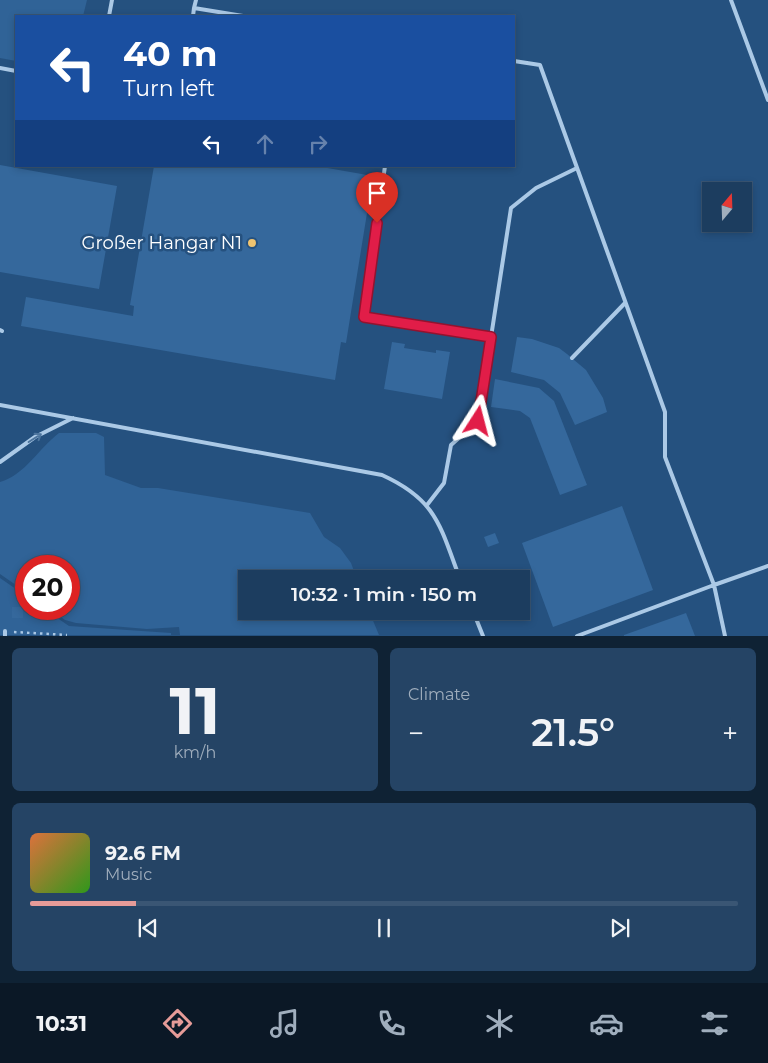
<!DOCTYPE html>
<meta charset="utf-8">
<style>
:root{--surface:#1c3d5f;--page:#254465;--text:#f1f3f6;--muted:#a0aebd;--line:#3a5674;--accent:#e69b98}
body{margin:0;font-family:Montserrat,sans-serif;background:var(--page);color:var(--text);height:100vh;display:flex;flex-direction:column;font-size:19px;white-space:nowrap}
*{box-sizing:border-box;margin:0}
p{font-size:16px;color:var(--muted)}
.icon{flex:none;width:28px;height:28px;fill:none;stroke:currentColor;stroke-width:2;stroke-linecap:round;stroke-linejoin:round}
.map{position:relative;height:636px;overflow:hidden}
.side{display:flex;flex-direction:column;gap:12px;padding:12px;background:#0f2234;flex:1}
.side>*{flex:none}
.guide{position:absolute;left:15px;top:15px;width:500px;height:152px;border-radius:0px;box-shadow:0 2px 8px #0003,0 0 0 1px var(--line);background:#1a4fa0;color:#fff;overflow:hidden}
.needle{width:32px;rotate:19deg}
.tools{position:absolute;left:702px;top:182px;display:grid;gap:10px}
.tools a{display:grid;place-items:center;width:50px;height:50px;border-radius:0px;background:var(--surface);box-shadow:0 2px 8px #0003,0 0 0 1px var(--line);font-size:25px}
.speed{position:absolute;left:15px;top:555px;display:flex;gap:10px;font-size:25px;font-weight:700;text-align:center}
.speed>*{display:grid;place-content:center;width:65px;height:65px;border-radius:50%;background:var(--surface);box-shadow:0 2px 8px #0003,0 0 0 1px var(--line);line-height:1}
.speed .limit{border:8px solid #d22;background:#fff;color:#111}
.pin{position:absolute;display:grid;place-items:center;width:42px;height:42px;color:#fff;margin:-51px -21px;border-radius:50% 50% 50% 0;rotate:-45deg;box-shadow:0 0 5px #0007}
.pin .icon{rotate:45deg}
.me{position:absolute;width:55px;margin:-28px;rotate:9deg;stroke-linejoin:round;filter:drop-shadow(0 0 4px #0008)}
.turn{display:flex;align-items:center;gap:18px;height:105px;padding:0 25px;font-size:22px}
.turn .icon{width:65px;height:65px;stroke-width:2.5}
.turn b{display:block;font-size:35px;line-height:42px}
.lanes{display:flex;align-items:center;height:48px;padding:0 25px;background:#0003;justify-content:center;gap:25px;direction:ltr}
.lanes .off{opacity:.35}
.big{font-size:38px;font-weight:600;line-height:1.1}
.side .widget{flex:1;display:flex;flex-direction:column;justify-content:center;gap:8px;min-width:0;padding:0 18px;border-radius:8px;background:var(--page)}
.side .dial{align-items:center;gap:0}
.dial b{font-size:65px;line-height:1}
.song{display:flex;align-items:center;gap:15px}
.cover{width:60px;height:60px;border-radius:8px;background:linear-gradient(135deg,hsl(20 70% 55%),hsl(110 70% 35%))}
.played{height:5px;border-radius:2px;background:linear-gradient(90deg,var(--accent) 15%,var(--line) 15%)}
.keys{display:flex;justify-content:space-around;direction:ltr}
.heat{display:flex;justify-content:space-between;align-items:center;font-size:28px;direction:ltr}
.side .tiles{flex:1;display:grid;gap:12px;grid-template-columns:1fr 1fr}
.widget:last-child{grid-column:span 2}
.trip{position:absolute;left:238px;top:570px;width:292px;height:50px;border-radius:0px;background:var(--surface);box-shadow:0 2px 8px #0003,0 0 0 1px var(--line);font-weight:600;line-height:50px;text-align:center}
.menu{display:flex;height:80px;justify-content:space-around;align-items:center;background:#0b1826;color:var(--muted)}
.menu .icon{width:35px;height:35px}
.menu .current{color:var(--accent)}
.menu b{font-size:22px;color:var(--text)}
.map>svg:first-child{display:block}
.green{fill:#306397}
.building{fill:#35689c}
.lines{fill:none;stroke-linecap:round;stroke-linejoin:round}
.path{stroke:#abc9e6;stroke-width:2.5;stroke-dasharray:2.5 4;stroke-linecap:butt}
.lane{stroke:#abc9e6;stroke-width:4}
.oneway{stroke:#4d759e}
.route-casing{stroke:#92132f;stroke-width:12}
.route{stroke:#e11d48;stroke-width:9}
.poi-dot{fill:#efc470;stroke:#25517f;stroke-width:2}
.labels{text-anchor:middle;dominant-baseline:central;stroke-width:5;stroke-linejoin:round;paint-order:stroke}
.poi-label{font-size:18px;fill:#fff;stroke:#25517f;text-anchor:end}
</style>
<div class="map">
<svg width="768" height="636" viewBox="0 0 768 636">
<rect width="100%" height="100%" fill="#25517f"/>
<path class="green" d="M0 0H87L83 16H16V61L0 58Z
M59 433H96L104 437 105 475 141 488H158L310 513 324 537 340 548 351 563 357 579H246V611H369L379 635H180L179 627 147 629 76 623 65 620 50 609H69V566H26V592L0 574V482C25 475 39 448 59 433Z
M0 578 26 596V609H44L69 626 171 633V635H0Z"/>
<path class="building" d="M0 165 117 186 99 289 0 272Z
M154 166H316L373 176 346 343 341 342 335 380 21 326 26 297 133 316 134 306 130 305Z
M517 337 532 339 559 348 567 354 586 370 603 398 607 412 575 425 560 393 544 380 511 372Z
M392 342 405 344 404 348 436 353V350L450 352 442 399 384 389Z
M495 379 539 388 554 401 587 485 560 495 530 418 520 411 491 407Z
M622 506 653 590 553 627 522 543Z
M495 533 499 543 488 547 484 537Z
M12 607H23V618H12Z
M686 613 695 636H624V635Z"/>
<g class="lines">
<path class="path" d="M14 632 67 635"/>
<path class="lane" d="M731 0 768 100
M194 8 196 0
M109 16 112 0
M193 16 194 8 243 16
M514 61 540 65 665 412V457L714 585 768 566
M0 68 16 71
M385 166 364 317 491 337
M0 330 2 331
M572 358 625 303
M0 405 382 475C437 500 440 526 460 579
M0 462 35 437 73 418
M427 505 444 483 451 445 478 421 511 208 536 188 577 168
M473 611 483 636
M5 636V631
M577 636 714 585 725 636"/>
</g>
<defs><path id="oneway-shaft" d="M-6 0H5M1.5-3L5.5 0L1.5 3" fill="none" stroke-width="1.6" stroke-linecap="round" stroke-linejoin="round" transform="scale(1.25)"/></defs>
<use class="oneway" href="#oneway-shaft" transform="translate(35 438) rotate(-32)"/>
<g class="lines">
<defs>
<path id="route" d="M377 223 364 317 491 337 478 421"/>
</defs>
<use href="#route" class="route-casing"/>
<use href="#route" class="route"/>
</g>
<circle class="poi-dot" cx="252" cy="243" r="5"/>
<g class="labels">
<g class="poi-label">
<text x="242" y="243">Großer Hangar N1</text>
</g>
</g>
</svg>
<div class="tools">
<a><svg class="needle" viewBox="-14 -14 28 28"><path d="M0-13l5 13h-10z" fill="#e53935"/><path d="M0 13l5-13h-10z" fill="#a0aebd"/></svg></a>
</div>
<div class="speed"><div class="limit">20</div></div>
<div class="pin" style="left:377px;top:223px;background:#d93025"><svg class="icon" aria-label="arrive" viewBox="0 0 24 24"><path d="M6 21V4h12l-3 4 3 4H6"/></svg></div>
<svg class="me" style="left:478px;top:421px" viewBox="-20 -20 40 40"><path d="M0-17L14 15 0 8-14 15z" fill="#e11d48" stroke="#fff" stroke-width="4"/></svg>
<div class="trip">10:32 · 1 min · 150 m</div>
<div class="guide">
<div class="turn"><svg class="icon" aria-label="left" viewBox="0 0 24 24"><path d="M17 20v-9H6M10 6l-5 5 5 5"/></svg><div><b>40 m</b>Turn left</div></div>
<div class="lanes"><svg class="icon" aria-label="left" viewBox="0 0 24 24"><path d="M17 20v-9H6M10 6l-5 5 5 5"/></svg><svg class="icon off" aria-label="ahead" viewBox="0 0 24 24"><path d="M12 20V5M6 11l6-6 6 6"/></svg><svg class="icon off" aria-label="right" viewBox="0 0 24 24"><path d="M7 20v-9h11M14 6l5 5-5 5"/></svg></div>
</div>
</div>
<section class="side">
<div class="tiles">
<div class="widget dial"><b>11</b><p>km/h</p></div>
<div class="widget"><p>Climate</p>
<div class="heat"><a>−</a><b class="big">21.5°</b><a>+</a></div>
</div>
<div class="widget">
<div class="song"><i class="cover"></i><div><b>92.6 FM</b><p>Music</p></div></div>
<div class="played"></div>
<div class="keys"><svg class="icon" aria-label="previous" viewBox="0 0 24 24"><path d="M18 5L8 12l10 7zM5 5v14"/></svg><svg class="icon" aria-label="pause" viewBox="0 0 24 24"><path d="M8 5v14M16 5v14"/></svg><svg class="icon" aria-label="next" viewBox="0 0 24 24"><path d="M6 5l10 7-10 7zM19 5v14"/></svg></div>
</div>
</div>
</section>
<nav class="menu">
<b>10:31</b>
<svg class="icon current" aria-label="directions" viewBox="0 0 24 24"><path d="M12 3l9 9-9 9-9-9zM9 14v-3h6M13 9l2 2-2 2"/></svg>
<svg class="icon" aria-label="music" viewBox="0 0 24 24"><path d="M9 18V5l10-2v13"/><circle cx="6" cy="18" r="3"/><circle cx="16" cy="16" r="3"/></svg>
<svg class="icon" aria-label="phone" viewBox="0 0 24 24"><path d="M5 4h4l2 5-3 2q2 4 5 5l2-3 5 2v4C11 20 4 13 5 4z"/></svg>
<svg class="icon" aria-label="climate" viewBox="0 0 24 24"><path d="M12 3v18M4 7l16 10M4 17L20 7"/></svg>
<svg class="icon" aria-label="car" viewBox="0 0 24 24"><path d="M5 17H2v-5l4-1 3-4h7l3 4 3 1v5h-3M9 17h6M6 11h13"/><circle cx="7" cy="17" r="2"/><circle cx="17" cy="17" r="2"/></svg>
<svg class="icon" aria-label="filters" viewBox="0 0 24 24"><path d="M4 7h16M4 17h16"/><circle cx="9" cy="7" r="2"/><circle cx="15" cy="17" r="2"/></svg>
</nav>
